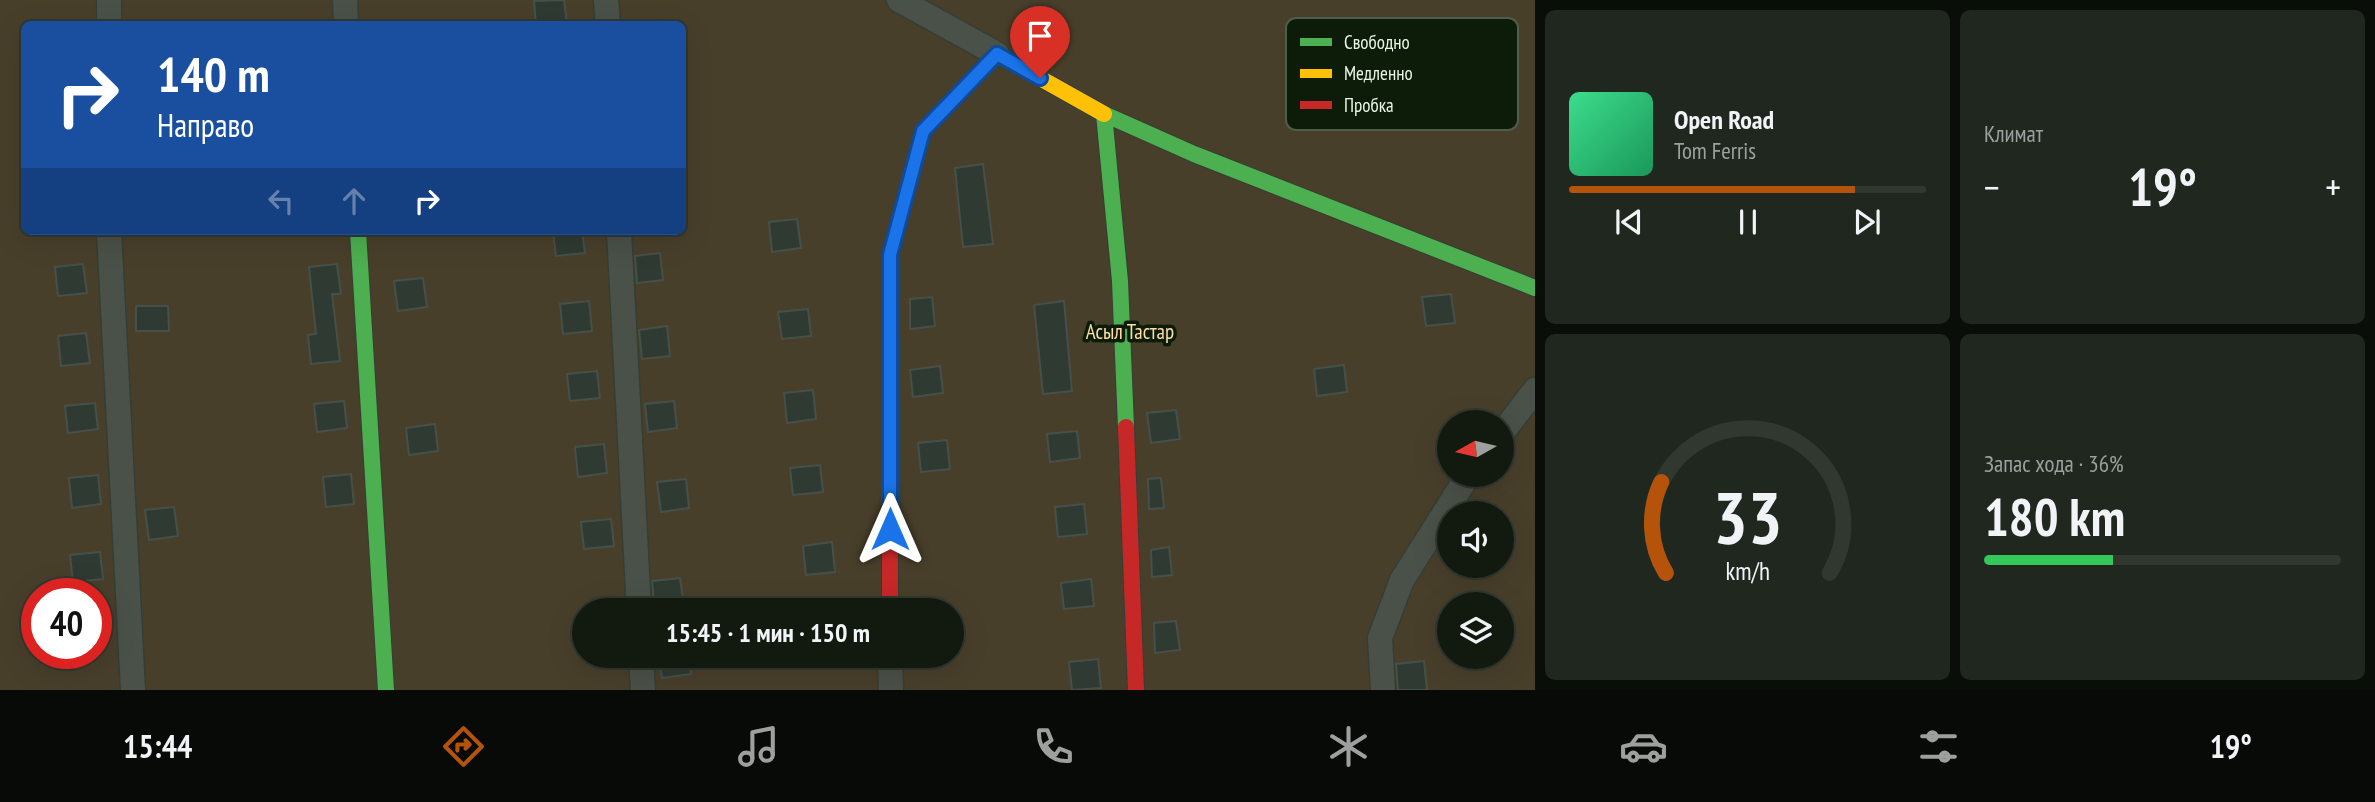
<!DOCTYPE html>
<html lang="ru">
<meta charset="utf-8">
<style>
:root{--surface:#121a10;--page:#1f271e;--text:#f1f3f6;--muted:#9ca19f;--line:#313830;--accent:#b45309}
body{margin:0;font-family:"PT Sans Narrow",sans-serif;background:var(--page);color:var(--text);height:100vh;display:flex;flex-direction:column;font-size:26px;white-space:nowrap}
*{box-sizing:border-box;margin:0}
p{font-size:23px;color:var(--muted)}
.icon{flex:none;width:38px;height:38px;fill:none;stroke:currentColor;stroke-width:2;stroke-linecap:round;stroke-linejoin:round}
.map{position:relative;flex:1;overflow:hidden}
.panel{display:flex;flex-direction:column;gap:10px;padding:10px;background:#0a0e09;width:840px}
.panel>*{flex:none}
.top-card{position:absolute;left:21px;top:21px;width:665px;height:214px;border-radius:10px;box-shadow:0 7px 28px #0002,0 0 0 2px var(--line);background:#1a4fa0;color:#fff;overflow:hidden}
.needle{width:46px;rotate:262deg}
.buttons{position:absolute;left:1437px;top:410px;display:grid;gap:14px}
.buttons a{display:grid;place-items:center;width:77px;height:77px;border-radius:50%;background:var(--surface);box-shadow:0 7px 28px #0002,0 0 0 2px var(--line);font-size:35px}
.speed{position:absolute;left:21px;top:578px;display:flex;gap:14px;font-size:35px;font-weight:700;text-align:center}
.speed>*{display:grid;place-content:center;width:91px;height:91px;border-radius:50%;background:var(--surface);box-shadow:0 7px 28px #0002,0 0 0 2px var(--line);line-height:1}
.speed .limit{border:10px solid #d22;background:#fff;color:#111}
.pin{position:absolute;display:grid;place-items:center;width:60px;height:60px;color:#fff;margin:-72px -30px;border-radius:50% 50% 50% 0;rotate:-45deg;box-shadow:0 0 7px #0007}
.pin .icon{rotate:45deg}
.me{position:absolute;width:77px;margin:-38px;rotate:0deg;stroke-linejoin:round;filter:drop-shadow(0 0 5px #0008)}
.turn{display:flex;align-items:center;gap:24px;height:147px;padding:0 21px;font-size:32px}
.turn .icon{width:91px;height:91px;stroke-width:2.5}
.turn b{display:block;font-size:49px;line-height:60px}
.lanes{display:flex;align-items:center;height:66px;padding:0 21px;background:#0003;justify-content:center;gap:35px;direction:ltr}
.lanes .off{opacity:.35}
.big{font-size:52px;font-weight:600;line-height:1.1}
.panel .card{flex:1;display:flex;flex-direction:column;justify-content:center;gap:10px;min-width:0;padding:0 24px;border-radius:10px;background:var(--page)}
.panel .dial{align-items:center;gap:0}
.dial svg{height:182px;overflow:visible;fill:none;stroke:var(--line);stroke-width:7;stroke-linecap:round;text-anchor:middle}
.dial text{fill:var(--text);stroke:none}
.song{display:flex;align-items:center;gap:21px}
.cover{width:84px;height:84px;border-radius:10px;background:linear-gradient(135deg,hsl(150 70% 55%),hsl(150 70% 35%))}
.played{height:7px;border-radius:4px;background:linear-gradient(90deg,var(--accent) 80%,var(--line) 80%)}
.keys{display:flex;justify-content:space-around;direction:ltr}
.heat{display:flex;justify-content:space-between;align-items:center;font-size:38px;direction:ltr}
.charge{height:10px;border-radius:5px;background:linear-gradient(90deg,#34c759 36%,var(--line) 0)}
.panel .tiles{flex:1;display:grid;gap:10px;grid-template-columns:repeat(2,1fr)}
.trip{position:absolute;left:572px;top:598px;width:392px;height:70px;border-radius:35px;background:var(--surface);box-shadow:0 7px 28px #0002,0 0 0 2px var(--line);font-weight:600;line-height:70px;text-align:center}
.menu{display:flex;height:112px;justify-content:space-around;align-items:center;background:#070a06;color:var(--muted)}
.menu .icon{width:49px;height:49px}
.menu .on{color:var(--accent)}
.menu b{font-size:32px;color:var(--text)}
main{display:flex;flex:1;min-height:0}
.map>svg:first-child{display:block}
.green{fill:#483f2b;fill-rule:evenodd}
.building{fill:#2e3a32;stroke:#465049;stroke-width:2}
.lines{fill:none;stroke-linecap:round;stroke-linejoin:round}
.street-casing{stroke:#363e34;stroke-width:27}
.fast-casing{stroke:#363e34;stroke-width:18}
.slow-casing{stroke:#363e34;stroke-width:18}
.jam-casing{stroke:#363e34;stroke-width:18}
.street{stroke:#4a5148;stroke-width:24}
.fast{stroke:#4caf50;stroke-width:16}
.slow{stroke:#ffc107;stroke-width:16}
.jam{stroke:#c62828;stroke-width:16}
.route-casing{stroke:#114b97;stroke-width:18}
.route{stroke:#1a73e8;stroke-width:12}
.labels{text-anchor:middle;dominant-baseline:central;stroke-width:7;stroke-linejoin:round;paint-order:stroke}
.park-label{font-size:21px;fill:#fedfa8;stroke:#0c1c09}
.key{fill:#0c1c09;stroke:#4f5d4c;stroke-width:2}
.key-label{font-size:19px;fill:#ebf6e8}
</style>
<main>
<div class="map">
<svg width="1535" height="690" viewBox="0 0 1535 690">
<rect width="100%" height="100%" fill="#182216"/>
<path class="green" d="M0 0H1535V690H0ZM24 24H682V231H24ZM1449 422H1502V474H1449ZM1449 513H1502V565H1449ZM37 593H96V653H37ZM1449 604H1502V656H1449ZM584 611H952V656H584Z"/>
<path class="building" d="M564 0 567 24H536L534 1Z
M983 164 993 244 963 247 955 168Z
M797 219 801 248 772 252 769 222Z
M553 231H582L585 253 556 256Z
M660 253 663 280 637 283 635 256Z
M83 264 87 293 58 296 55 267Z
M337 264 341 294H332L340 361 311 364 308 335 316 334 309 267Z
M423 278 427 307 398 311 394 281Z
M1451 294 1455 323 1426 326 1422 297Z
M932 297 935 326 910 329V299Z
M589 301 592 331 563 334 560 304Z
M1064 301 1072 391 1043 394 1034 305Z
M136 306H168L169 331H136Z
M808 309 811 336 782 339 778 312Z
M667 326 670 356 642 359 639 330Z
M86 333 90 363 61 366 58 336Z
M1344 365 1347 392 1317 396 1314 369Z
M940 366 943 393 913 397 910 370Z
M597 371 600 398 570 401 567 374Z
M813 390 816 419 787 423 784 393Z
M344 401 347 428 317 432 314 404Z
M674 401 677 428 648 432 645 404Z
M95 403 98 429 68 433 65 406Z
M1176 410 1180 439 1151 443 1147 413Z
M435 424 438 451 409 455 406 428Z
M1077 431 1080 458 1050 462 1047 434Z
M947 440 950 469 921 472 918 443Z
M604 444 607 473 578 477 575 447Z
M820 465 823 492 793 495 790 468Z
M351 474 354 504 326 507 323 477Z
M98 475 101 504 72 508 69 478Z
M1161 478 1164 508 1149 509 1148 479Z
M686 479 689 508 661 512 657 482Z
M1084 504 1087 534 1058 537 1055 507Z
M174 507 178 536 149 540 145 510Z
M611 519 614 546 584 549 581 522Z
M832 542 835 572 806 575 803 546Z
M1169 547 1172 575 1152 577 1151 550Z
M100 552 103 579 73 582 70 555Z
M680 578 684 607 655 610 652 581Z
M1091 579 1094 606 1064 609 1061 583Z
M1176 621 1180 650 1155 653 1154 623Z
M659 656H689L691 674 662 678Z
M1098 659 1101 688 1072 690 1069 662Z
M1424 661 1427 690H1398L1396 664Z"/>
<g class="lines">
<defs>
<path id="street" d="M109 0V24
M345 0 346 24
M606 0 608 24
M899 0 997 54
M109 231 133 690
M619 231 639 611
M1502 433 1535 390
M641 656 643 690
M890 656 891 690
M1383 690 1380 638 1402 580 1469 474"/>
<path id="fast" d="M358 231 386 690
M1126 427 1120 281 1104 114 1194 154 1535 288"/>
<path id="slow" d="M890 422V255L923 131 997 54 1104 114"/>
<path id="jam" d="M890 422V611
M1126 427 1136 690"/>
</defs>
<use href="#street" class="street-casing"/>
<use href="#fast" class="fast-casing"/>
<use href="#slow" class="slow-casing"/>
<use href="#jam" class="jam-casing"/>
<use href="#street" class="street"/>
<use href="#fast" class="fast"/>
<use href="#slow" class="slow"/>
<use href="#jam" class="jam"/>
</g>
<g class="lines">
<defs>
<path id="route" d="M890 529V255L923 131 997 54 1040 78"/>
</defs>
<use href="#route" class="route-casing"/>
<use href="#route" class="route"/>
</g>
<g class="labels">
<g class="park-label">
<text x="1130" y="331">Асыл Тастар</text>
</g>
</g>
<rect x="1286" y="18" width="232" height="112" rx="10" class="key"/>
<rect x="1300" y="38" width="32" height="8" fill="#4caf50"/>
<rect x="1300" y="69" width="32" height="9" fill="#ffc107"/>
<rect x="1300" y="101" width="32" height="8" fill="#c62828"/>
<g class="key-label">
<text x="1344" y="49">Свободно</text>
<text x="1344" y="80">Медленно</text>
<text x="1344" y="112">Пробка</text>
</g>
</svg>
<div class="buttons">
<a><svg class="needle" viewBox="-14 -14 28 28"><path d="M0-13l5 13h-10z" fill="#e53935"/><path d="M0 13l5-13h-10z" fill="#9ca19f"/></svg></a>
<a><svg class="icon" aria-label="sound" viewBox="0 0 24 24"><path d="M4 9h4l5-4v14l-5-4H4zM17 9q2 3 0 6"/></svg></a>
<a><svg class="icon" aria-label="layers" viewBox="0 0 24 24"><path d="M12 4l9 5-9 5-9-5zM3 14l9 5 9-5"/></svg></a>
</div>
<div class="speed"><div class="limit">40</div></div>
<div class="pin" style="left:1040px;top:78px;background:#d93025"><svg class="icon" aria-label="arrive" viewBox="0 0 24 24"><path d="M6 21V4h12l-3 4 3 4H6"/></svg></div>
<svg class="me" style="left:890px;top:529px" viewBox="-20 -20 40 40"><path d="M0-17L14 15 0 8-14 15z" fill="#1a73e8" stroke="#fff" stroke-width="4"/></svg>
<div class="trip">15:45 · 1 мин · 150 m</div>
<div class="top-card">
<div class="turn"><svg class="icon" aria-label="right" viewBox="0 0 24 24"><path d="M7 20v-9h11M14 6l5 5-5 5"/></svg><div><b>140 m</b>Направо</div></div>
<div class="lanes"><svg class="icon off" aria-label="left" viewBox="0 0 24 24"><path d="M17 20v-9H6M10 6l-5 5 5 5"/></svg><svg class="icon off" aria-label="ahead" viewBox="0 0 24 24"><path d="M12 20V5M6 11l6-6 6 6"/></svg><svg class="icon" aria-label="right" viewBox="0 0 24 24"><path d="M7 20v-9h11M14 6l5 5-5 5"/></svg></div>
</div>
</div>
<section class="panel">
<div class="tiles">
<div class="card">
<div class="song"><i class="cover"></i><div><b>Open Road</b><p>Tom Ferris</p></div></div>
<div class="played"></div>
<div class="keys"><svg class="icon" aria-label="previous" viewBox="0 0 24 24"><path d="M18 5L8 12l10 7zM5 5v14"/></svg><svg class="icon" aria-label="pause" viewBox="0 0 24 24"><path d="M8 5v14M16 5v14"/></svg><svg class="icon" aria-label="next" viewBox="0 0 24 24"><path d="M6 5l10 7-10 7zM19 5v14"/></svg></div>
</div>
<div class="card"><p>Климат</p>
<div class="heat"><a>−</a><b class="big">19°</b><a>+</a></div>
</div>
<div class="card dial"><svg viewBox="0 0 100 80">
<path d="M14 69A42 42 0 1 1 86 69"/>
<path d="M14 69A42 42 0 0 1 12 29" stroke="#b45309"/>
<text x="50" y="56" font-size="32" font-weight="700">33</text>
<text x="50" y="72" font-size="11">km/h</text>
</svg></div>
<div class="card"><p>Запас хода · 36%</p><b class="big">180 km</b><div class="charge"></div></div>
</div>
</section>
</main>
<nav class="menu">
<b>15:44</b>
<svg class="icon on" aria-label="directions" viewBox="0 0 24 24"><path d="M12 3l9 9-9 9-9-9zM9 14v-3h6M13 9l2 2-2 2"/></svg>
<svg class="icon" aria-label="music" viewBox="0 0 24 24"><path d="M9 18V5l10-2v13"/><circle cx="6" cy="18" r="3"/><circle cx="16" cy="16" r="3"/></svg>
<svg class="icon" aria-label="phone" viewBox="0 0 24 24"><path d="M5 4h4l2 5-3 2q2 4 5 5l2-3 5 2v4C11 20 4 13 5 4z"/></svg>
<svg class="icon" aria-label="climate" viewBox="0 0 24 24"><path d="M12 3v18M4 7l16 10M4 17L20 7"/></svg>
<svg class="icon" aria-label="car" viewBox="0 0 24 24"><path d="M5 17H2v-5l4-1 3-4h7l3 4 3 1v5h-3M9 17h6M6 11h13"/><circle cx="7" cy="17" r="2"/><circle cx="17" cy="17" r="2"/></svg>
<svg class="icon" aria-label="filters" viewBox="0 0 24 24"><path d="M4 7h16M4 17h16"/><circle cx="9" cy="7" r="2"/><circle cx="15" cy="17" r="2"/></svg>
<b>19°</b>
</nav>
